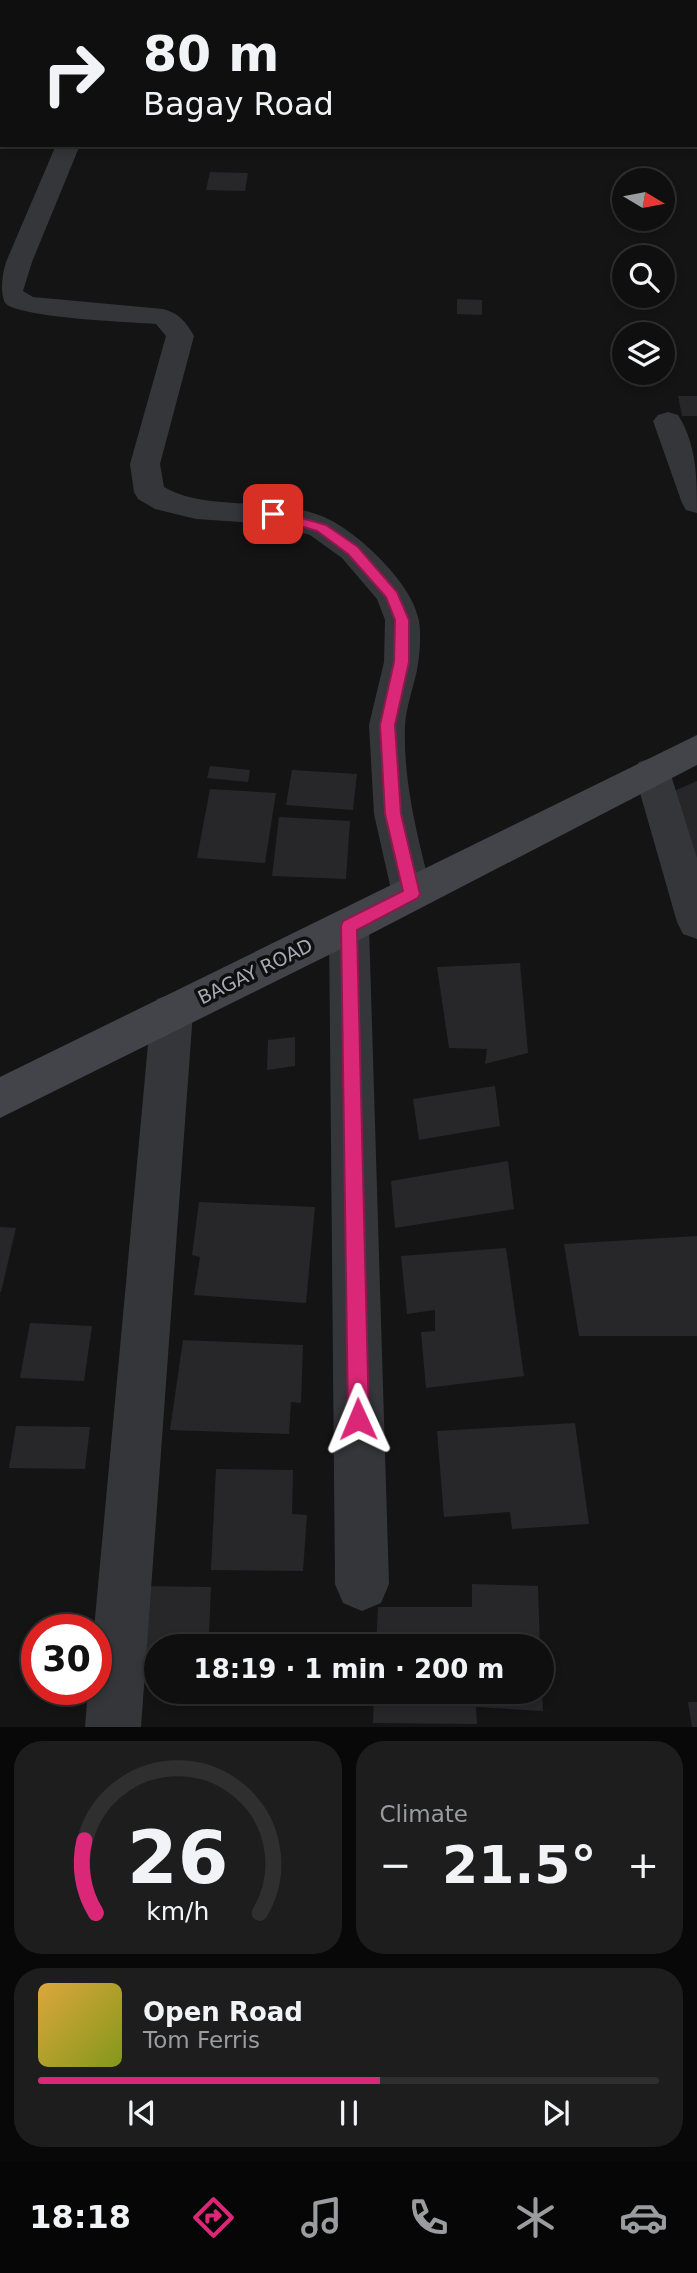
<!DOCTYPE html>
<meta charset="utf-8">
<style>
:root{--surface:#0f0f10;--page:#1d1d1e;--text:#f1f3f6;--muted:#9b9c9f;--line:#2f2f30;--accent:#db2777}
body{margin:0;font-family:"DejaVu Sans",sans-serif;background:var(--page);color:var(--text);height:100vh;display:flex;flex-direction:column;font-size:26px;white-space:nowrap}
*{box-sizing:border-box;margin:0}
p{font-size:23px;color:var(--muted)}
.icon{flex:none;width:38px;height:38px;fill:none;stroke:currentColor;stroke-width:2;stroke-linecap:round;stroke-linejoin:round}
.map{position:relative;height:1727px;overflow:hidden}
.details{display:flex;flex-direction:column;gap:14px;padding:14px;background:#080809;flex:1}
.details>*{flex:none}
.guide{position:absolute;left:0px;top:0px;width:698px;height:147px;box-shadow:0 4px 10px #0003,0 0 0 2px var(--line);background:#0f0f10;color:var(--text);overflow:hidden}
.needle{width:46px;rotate:100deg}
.tools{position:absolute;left:612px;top:168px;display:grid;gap:14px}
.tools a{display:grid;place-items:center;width:63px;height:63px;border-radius:50%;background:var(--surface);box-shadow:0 4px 10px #0003,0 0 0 2px var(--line);font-size:35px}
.speed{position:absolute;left:21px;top:1614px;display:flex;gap:14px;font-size:35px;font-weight:700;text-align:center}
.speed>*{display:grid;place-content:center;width:91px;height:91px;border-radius:50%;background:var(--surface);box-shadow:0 4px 10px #0003,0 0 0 2px var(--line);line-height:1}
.speed .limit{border:10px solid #d22;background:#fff;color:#111}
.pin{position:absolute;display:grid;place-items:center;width:60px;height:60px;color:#fff;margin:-30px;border-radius:14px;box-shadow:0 4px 10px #0006}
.me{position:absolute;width:77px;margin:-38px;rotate:359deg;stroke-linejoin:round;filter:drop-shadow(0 0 5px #0008)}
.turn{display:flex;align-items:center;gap:24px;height:147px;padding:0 28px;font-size:32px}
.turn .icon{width:91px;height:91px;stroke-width:2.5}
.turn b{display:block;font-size:49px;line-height:60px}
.big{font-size:52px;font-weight:600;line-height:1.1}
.details .tile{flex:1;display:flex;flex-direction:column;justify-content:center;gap:10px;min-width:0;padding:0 24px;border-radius:28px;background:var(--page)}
.details .dial{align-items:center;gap:0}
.dial svg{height:182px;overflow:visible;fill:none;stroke:var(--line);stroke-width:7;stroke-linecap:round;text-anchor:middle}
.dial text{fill:var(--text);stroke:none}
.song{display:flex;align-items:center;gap:21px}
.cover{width:84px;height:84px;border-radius:10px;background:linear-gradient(135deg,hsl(40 70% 55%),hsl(70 70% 35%))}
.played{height:7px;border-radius:4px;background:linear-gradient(90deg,var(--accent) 55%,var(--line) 55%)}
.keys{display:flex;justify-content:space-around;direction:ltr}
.heat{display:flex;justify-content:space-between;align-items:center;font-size:38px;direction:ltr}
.details .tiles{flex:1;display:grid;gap:14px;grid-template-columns:1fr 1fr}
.tile:last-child{grid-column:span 2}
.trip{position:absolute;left:144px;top:1634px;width:410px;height:70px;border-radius:35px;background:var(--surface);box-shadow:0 4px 10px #0003,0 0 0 2px var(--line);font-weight:600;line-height:70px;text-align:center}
.dock{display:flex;height:112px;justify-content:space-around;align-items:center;background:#060606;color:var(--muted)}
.dock .icon{width:49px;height:49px}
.dock .active{color:var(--accent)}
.dock b{font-size:32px;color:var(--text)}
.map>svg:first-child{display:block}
.building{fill:#272729}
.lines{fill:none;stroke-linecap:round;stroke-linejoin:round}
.street{fill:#35363a;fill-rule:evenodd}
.secondary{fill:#43444a;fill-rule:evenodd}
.route{fill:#db2777;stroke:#8e194d;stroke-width:2}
.labels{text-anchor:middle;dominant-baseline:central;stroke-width:7;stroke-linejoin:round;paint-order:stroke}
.street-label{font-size:19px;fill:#a6aab4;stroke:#0f0f10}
</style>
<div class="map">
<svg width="697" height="1727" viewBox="0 0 697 1727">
<rect width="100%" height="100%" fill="#141415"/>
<path class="building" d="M210 172 248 173 245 191 206 190Z
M457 299 482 300V315L457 314Z
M678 396H697V416H682Z
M210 766 250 770 248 782 207 778Z
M292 770 357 774 353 810 286 805Z
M697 781V892L667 794Z
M210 789 276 793 265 863 197 858Z
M279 817 350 821 346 879 272 876Z
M520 963 528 1053 485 1064 487 1049 449 1048 437 967Z
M295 1037V1066L267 1070 268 1040Z
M495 1086 500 1126 419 1140 413 1099Z
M508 1161 514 1209 395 1228 391 1181Z
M199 1202 315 1207 306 1303 194 1295 200 1257 192 1255Z
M0 1227 16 1228 1 1292H0Z
M697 1236V1336H579L564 1244Z
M506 1248 524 1376 426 1388 421 1332 435 1331V1310L407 1314 401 1256Z
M30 1323 92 1326 84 1381 20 1378Z
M183 1340 303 1345 301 1403 291 1402 289 1434 170 1430Z
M575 1423 589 1524 512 1529 510 1512 444 1517 437 1431Z
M16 1426 90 1427 85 1469 9 1468Z
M216 1469 293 1470 292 1514 307 1515 303 1571 211 1570Z
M472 1584 538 1586 540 1647H376L378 1607H472Z
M137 1586 211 1587 209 1635 179 1636 178 1647H156V1660H130Z
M374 1692H542L543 1711 476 1707 477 1724 373 1723Z
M688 1702H697V1727H692Z"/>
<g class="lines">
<path class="street" d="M56 145H80L32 262 23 291 33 297 163 309C179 313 186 322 194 336L160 464 164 487C211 514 282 493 334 522 364 539 413 585 419 621 421 634 420 651 418 664 415 684 406 705 405 726 403 783 418 839 432 894L426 905 412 910 398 905 392 894 374 814 369 725 384 662 385 620 377 599 342 558 310 535 272 524 196 519 155 509 138 499 134 492 130 464 166 336 156 324C130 322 19 318 5 303 0 292 2 275 6 262Z
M668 412 678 415C697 445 697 479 697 513L686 510 682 503 653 421 658 415Z
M652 758 665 762 670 772 697 858V939L683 934 677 922 634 772 639 762Z
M349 909 363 914 369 926 389 1584 381 1603 362 1611 343 1603 335 1584 329 926 335 914Z
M172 994 187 999 193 1012 141 1727H85L88 1689H96V1629H94L151 1012 157 999Z"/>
<path class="secondary" d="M697 735V765L363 938 0 1118V1077Z"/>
</g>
<path class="route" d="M273 510 326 525 358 547 397 592 409 620V662L395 725 401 814 420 894 418 898 357 930 369 1419 366 1427 358 1430 351 1427 348 1419 341 926 343 921 403 891 385 814 380 725 394 662 395 620 386 597 348 554 317 531 269 517V511Z"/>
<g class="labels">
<g class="street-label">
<text transform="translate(255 971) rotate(-26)">BAGAY ROAD</text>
</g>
</g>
</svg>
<div class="tools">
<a><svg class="needle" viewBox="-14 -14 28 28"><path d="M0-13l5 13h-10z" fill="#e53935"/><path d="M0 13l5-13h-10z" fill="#9b9c9f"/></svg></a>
<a><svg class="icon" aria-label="search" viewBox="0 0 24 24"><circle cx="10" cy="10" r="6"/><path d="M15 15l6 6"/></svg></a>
<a><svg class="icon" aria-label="layers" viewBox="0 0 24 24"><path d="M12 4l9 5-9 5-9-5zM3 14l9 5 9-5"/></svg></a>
</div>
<div class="speed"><div class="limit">30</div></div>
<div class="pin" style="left:273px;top:514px;background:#d93025"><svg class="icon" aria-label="arrive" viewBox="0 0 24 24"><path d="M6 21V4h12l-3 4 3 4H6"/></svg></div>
<svg class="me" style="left:358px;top:1419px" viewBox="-20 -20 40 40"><path d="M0-17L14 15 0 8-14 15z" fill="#db2777" stroke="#fff" stroke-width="4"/></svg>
<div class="trip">18:19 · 1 min · 200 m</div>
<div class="guide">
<div class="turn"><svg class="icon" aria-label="right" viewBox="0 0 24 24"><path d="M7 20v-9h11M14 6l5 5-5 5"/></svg><div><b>80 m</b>Bagay Road</div></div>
</div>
</div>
<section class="details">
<div class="tiles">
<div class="tile dial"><svg viewBox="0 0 100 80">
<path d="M14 69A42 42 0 1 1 86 69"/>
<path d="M14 69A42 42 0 0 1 9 37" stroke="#db2777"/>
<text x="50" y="56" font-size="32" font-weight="700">26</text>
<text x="50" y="72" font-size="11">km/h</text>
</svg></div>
<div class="tile"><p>Climate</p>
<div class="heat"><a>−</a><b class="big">21.5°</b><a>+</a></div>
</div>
<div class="tile">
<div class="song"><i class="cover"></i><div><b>Open Road</b><p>Tom Ferris</p></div></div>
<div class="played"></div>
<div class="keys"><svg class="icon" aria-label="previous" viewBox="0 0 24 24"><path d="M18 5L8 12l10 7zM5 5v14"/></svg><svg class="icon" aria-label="pause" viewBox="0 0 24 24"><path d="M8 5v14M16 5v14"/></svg><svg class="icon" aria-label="next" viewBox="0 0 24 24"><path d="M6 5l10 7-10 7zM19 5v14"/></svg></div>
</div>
</div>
</section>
<nav class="dock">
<b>18:18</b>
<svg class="icon active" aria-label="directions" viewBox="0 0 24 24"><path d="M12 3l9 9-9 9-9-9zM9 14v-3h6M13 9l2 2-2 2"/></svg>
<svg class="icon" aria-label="music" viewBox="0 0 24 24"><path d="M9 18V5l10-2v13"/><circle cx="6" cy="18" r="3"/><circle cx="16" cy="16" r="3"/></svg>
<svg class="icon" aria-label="phone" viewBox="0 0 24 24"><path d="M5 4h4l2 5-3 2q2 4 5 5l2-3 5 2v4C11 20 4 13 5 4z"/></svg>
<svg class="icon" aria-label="climate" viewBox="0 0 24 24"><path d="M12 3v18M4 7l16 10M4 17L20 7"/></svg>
<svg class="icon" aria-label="car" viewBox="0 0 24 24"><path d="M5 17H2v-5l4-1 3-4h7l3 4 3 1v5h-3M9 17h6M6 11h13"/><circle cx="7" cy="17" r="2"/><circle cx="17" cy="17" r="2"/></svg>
</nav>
